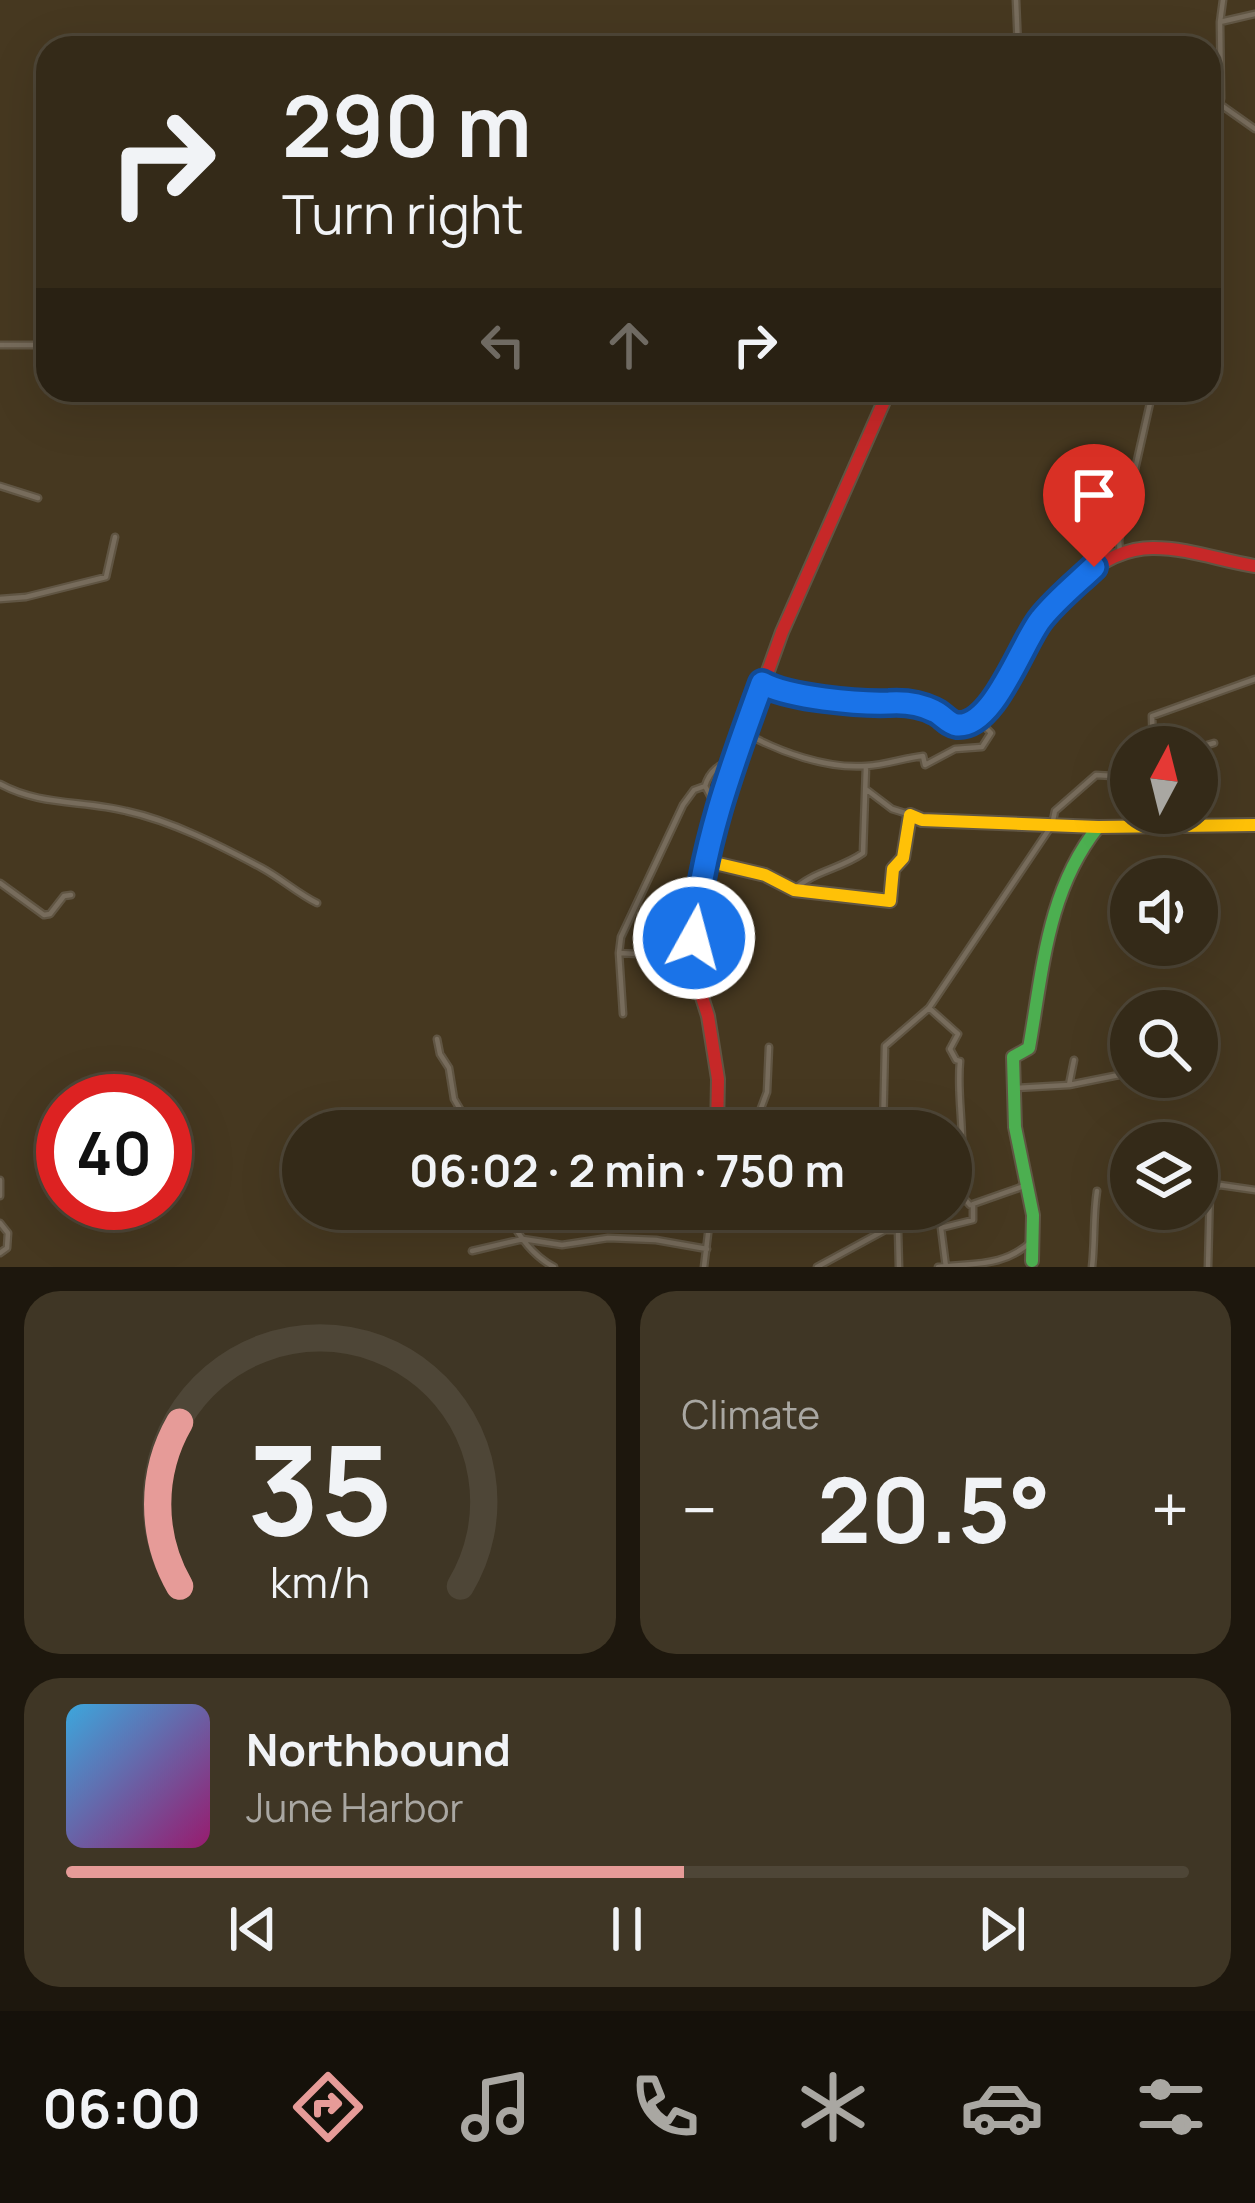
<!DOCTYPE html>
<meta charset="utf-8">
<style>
:root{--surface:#342a18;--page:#3f3625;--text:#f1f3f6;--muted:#a9a7a2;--line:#4e4637;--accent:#e69b98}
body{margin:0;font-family:Manrope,sans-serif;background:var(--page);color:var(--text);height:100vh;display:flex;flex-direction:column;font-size:45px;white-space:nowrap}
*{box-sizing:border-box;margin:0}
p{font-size:39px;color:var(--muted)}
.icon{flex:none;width:66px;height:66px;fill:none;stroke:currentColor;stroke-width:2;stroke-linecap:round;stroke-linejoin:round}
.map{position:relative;height:1267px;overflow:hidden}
.sheet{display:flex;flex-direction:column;gap:24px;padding:24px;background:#1d170d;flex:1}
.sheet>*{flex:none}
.top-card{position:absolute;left:36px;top:36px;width:1185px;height:366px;border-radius:36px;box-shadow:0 12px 48px #0002,0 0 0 3px var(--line);background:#342a18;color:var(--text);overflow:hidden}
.needle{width:78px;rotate:7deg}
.fabs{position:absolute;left:1110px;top:726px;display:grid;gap:24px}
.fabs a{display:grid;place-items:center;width:108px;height:108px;border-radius:50%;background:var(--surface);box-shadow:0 12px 48px #0002,0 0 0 3px var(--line);font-size:60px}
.speed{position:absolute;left:36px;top:1074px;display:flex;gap:24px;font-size:60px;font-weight:700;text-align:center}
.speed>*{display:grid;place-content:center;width:156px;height:156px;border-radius:50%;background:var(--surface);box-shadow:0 12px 48px #0002,0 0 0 3px var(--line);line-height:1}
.speed .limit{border:18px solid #d22;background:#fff;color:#111}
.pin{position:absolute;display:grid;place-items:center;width:102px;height:102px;color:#fff;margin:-123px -51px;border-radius:50% 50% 50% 0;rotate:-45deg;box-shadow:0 0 12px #0007}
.pin .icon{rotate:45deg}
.me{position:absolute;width:132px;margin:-66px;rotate:7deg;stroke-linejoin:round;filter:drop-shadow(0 0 9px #0008)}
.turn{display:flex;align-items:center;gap:42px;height:252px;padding:0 48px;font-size:54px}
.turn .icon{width:156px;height:156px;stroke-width:2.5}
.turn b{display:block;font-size:84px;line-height:102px}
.lanes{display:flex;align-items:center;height:114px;padding:0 48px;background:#0003;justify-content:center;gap:60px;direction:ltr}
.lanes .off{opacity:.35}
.big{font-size:90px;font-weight:700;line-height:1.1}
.sheet .widget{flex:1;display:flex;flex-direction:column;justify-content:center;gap:18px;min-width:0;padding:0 42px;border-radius:36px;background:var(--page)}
.sheet .dial{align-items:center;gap:0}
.dial svg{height:312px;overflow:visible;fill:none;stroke:var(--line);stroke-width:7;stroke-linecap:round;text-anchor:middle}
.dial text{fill:var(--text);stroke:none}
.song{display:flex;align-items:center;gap:36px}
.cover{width:144px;height:144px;border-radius:18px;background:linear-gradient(135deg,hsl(200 70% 55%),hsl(320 70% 35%))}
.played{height:12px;border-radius:6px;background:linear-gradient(90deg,var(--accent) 55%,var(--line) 55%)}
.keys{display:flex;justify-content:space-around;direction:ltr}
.heat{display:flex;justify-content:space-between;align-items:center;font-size:66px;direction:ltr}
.sheet .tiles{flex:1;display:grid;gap:24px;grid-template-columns:1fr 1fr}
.widget:last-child{grid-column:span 2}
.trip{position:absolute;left:282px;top:1110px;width:690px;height:120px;border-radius:60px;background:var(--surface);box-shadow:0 12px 48px #0002,0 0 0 3px var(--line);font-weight:700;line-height:120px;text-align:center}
.tabs{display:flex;height:192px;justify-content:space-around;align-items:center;background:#15110a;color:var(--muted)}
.tabs .icon{width:84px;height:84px}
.tabs .current{color:var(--accent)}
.tabs b{font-size:54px;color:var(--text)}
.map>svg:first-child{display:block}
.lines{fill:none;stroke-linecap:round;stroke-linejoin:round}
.street-casing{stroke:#605543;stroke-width:9}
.fast-casing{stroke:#605543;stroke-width:16}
.slow-casing{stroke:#605543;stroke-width:16}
.jam-casing{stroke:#605543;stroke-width:16}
.street{stroke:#776c5c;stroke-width:4.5}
.fast{stroke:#4caf50;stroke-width:12}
.slow{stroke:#ffc107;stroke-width:12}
.jam{stroke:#c62828;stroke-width:12}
.route-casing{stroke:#114b97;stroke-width:30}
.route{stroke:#1a73e8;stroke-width:21}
</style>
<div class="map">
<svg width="1255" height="1267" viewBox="0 0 1255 1267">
<rect width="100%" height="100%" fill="#463820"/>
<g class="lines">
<defs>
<path id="street" d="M1016 0 1018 48
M1223 0 1220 22 1255 14
M1221 105 1255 129
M1209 176 1221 98 1220 22
M0 345H43
M0 486 38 498
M1120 554 1119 540 1153 390
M0 599 26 597 106 577 115 537
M745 733C780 752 826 769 866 766 886 765 904 758 923 756L925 765 955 749 982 747 991 733 976 718
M1153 747 1152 716 1255 679
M1197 748 1214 743
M0 784C40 806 83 800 126 811 172 821 221 846 262 868 282 879 297 893 317 903
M705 786 716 807
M867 790 892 809 908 814
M1156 813 1157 826
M0 883 44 915 50 914 64 896 71 895
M794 890C813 871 841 869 863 853L866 766
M619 953 623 1014
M694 957 619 953 621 937 683 805 694 790 705 786C710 770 719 765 734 759
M929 1008 958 1034 950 1049 956 1060 960 1061C957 1092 963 1121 962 1152L951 1161
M437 1039 440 1054 449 1068 454 1099 473 1131
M1069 1085 1074 1060
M1014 1088 1069 1085 1119 1075
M754 1127 767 1092 769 1047
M717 1128 754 1127 761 1131
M883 1131 885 1046 929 1008 1052 825 1055 811 1096 775 1131 777
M0 1180V1196
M951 1184 970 1205
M506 1209C516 1233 530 1254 554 1267
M0 1223 8 1233 7 1248 0 1253
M885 1230H898L899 1267
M472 1251 523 1239 562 1245 608 1238 656 1240 707 1249
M704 1267 711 1209
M817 1267 885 1230 877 1209
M938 1267C975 1263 1005 1267 1033 1240
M946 1267 941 1228 973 1220V1204L1027 1185
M1092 1267C1095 1242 1093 1217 1097 1191
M1208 1267 1210 1189 1220 1185 1255 1190"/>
<path id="fast" d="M1032 1261 1033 1215 1015 1127 1013 1057 1029 1048C1043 969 1047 891 1098 827"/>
<path id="slow" d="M706 861 765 875 794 890 890 901 893 869 903 858 910 815 922 820 1098 827 1255 825"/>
<path id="jam" d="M762 683 796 695 909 703 963 725C994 704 1006 676 1024 645 1050 602 1100 547 1154 548 1188 548 1222 561 1255 566
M717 1131 718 1079 708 1016 694 972 698 896 718 810 782 632 889 390"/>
</defs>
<use href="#street" class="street-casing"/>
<use href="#fast" class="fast-casing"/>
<use href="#slow" class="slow-casing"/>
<use href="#jam" class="jam-casing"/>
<use href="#street" class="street"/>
<use href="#fast" class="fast"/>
<use href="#slow" class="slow"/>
<use href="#jam" class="jam"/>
</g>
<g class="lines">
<defs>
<path id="route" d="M694 938C701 849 732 765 762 683 789 698 858 704 889 703 904 702 920 704 934 711 942 714 948 724 957 725 994 728 1022 642 1041 619 1056 600 1076 584 1094 567"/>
</defs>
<use href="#route" class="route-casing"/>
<use href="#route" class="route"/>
</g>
</svg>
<div class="fabs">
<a><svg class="needle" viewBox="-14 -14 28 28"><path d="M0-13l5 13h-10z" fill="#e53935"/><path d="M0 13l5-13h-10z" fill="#a9a7a2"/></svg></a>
<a><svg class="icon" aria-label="sound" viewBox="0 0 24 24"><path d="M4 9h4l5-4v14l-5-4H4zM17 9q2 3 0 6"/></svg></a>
<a><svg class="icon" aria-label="search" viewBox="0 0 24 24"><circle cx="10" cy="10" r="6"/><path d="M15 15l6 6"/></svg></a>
<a><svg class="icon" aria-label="layers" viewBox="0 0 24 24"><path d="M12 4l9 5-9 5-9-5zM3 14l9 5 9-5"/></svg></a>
</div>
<div class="speed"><div class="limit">40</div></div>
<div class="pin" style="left:1094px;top:567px;background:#d93025"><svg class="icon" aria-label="arrive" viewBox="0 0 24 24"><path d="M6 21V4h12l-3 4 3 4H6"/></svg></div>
<svg class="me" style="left:694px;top:938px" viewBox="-20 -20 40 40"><circle r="17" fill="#1a73e8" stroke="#fff" stroke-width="3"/><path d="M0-11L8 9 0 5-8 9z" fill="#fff"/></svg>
<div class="trip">06:02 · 2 min · 750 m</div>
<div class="top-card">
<div class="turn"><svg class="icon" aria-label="right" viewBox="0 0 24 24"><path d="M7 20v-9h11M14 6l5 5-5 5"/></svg><div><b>290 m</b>Turn right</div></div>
<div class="lanes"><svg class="icon off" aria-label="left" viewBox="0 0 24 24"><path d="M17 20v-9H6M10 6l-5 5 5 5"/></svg><svg class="icon off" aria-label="ahead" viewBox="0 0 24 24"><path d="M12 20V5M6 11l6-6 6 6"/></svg><svg class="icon" aria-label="right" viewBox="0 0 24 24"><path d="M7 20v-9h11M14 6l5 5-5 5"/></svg></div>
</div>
</div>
<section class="sheet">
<div class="tiles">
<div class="widget dial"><svg viewBox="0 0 100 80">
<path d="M14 69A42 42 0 1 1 86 69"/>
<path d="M14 69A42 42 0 0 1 14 27" stroke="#e69b98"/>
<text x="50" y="56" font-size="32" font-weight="700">35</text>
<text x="50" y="72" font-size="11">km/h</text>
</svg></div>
<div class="widget"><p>Climate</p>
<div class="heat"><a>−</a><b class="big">20.5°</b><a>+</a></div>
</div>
<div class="widget">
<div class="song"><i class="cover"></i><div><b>Northbound</b><p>June Harbor</p></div></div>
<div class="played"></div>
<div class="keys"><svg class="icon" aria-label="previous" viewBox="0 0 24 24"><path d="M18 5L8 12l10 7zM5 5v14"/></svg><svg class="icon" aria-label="pause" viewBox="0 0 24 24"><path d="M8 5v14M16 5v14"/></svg><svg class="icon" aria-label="next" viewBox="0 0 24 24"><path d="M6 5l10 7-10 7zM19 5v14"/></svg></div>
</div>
</div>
</section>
<nav class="tabs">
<b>06:00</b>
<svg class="icon current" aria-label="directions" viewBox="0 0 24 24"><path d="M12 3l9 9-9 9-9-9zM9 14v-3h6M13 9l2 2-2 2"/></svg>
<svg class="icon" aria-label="music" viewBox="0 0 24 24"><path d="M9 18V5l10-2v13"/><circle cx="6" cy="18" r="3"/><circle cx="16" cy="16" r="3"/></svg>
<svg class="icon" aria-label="phone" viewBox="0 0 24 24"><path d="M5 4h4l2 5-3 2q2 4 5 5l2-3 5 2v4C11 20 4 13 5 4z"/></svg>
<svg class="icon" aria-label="climate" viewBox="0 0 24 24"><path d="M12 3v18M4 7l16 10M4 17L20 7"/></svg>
<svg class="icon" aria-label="car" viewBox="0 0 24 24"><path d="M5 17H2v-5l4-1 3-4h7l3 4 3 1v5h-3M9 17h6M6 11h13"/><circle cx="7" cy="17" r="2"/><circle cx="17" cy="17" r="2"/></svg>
<svg class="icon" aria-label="filters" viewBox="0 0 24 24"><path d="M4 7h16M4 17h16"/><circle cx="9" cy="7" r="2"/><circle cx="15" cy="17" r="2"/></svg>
</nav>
